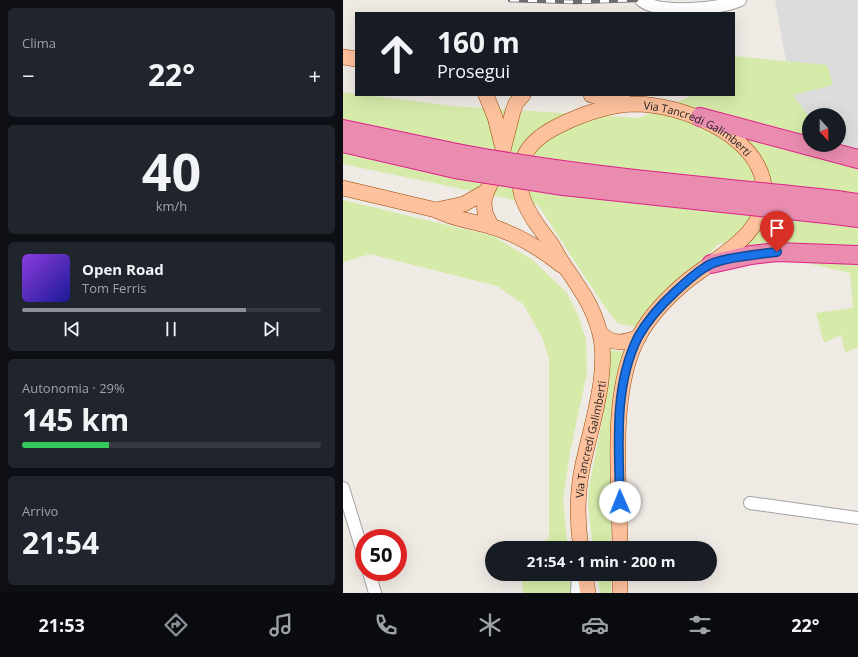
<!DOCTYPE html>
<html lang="it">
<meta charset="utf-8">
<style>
:root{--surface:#171b24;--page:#20242c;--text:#f1f3f6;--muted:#9ea1a6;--line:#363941;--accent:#8c9099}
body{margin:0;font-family:"Open Sans",sans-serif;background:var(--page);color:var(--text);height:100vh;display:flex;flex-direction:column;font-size:15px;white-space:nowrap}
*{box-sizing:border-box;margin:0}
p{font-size:13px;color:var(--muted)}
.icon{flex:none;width:22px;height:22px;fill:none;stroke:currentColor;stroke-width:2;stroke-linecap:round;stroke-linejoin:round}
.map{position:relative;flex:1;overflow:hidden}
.sheet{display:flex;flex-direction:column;gap:8px;padding:8px;background:#0d0f14;width:343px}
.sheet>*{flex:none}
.hud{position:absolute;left:12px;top:12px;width:380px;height:84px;border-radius:0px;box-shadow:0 4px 16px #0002;background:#171b24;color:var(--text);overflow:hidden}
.needle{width:26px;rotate:159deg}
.tools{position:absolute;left:459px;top:108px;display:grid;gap:8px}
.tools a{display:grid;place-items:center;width:44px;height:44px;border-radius:50%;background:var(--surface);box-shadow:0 4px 16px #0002;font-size:20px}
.speed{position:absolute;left:12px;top:529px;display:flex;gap:8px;font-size:20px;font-weight:700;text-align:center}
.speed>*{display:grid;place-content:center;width:52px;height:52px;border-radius:50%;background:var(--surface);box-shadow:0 4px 16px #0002;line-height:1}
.speed .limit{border:6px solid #d22;background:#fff;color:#111}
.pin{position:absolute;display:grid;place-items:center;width:34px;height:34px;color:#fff;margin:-41px -17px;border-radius:50% 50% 50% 0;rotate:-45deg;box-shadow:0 0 4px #0007}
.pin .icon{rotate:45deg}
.me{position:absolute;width:44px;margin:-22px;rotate:359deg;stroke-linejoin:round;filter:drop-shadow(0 0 3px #0008)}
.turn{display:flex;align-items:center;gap:14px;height:84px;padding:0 16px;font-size:18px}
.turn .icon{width:52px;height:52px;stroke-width:2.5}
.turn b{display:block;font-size:28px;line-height:34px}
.big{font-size:30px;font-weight:700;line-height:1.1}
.sheet .tile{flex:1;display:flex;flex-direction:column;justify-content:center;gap:6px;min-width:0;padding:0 14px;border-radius:6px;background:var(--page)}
.sheet .dial{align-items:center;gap:0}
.dial b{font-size:52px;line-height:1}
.song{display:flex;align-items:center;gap:12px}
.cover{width:48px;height:48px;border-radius:6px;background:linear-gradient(135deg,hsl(270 70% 55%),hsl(240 70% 35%))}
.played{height:4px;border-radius:2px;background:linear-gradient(90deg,var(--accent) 75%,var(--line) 75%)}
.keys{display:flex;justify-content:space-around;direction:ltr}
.heat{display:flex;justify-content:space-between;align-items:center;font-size:22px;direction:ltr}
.charge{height:6px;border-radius:3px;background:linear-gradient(90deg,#34c759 29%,var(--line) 0)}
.trip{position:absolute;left:142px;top:541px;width:232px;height:40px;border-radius:20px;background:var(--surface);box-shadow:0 4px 16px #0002;font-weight:700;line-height:40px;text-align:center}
.tab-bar{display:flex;height:64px;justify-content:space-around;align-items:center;background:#090b0e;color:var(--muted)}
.tab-bar .icon{width:28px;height:28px}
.tab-bar .on{color:var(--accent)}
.tab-bar b{font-size:18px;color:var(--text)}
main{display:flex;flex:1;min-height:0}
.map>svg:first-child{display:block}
.residential{fill:#dddcdc}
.grass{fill:#d6ebaa}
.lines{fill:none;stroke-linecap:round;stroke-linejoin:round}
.minor-casing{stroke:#a3a3a3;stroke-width:14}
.major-casing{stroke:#9a4900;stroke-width:16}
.highway-casing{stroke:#de2287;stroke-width:20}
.minor{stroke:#fff;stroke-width:12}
.major{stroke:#fdc19d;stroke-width:15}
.highway{stroke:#e98caf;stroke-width:18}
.rail-casing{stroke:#6d6d6d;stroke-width:4.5}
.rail{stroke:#fff;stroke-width:3;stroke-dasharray:9;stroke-linecap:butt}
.highway-bridge-casing{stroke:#de2287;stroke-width:20;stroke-linecap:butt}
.highway-bridge{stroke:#e98caf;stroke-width:18}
.route-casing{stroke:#114b97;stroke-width:10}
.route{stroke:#1a73e8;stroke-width:7}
.labels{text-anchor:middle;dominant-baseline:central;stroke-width:4;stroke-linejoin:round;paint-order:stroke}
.street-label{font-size:11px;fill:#1f1f1f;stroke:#fff}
</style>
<main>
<section class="sheet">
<div class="tile"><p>Clima</p>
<div class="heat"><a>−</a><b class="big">22°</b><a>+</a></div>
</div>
<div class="tile dial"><b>40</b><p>km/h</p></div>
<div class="tile">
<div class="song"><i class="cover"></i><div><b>Open Road</b><p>Tom Ferris</p></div></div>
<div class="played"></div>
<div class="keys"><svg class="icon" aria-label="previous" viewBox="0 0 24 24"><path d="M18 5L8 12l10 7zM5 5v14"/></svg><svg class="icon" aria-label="pause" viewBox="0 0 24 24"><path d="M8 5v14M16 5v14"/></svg><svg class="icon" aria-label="next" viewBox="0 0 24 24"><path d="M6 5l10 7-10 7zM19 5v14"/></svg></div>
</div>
<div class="tile"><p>Autonomia · 29%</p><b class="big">145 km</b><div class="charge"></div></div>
<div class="tile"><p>Arrivo</p><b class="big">21:54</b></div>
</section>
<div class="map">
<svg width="515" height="593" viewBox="0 0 515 593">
<rect width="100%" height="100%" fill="#f0eae5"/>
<path class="residential" d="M432 0H515V149L496 143V115H466V117L449 94Z"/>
<path class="grass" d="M391 56 484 65 490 85 450 95 466 117V145H496V143L515 149V347L502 353 498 335 481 343 473 313 510 308 507 273 377 243 292 327 274 323 253 294 195 205 0 164V92L110 106 296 118 350 95H391Z
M0 200 150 236 190 260 224 293 236 317 243 340 244 373 227 452 220 501 225 548H179L206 539V359L199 337 180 304 154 286 27 254 0 262Z
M266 350 282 352 274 373 271 391 268 548H250L245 503 246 487 259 421 266 377Z
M178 574H230L237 593H180Z
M254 574H268V593H257Z"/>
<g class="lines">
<defs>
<path id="minor" d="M298 0C316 15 376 9 397 0
M0 488 21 556
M407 503 515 518
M26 572 32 593
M234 593 235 574"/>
<g id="major">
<path d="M0 57 13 59"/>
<path d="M143 95 152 117 159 145"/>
<path d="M248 95 284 103"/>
<path d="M0 188 93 210C111 220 131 221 150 227 175 235 197 248 218 265"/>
<path d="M93 210 121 204 144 191"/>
<path d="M149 227 142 213 141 201 144 191 156 166 170 111 173 103 180 95"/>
<path d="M258 334C271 345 280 343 296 337"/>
<path id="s1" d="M238 548C234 522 234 495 239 469 247 428 268 371 256 330 250 307 238 290 225 271 218 262 213 251 207 242 197 229 186 215 180 199 175 186 177 173 180 160 185 143 201 133 215 126 237 115 266 105 291 104 337 104 413 133 421 185 427 233 375 256 344 281 326 296 307 316 296 336 265 392 277 485 277 548"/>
<path d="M242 574 245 593"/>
<path d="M277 593V574"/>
</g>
<path id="highway" d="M357 117 515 159
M0 129 114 153
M0 143 112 169
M494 200 515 203
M492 215 515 218
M368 264 408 255 434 252 515 255"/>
</defs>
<use href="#minor" class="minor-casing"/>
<use href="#major" class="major-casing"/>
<use href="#highway" class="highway-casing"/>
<use href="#minor" class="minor"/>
<use href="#major" class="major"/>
<use href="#highway" class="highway"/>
<defs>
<path id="rail" d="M167 0 232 2 293 0"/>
</defs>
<use href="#rail" class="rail-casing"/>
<use href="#rail" class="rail"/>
<defs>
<path id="highway-bridge" d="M114 153C240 177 367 186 494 200
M112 169 220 186 492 215"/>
</defs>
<use href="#highway-bridge" class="highway-bridge-casing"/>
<use href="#highway-bridge" class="highway-bridge"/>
</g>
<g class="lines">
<defs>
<path id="route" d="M277 502C276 447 270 387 295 337 304 321 319 304 332 292 342 283 355 270 368 264 383 257 417 254 434 252"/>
</defs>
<use href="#route" class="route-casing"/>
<use href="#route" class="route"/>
</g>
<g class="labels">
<g class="street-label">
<text stroke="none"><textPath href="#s1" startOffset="612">Via Tancredi Galimberti</textPath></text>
<text stroke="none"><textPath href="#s1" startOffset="110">Via Tancredi Galimberti</textPath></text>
</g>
</g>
</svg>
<div class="tools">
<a><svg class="needle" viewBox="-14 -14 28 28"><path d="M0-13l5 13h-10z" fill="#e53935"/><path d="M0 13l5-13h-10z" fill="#9ea1a6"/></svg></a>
</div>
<div class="speed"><div class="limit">50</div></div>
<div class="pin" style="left:434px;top:252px;background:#d93025"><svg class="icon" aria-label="arrive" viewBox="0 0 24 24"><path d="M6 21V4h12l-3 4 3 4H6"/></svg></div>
<svg class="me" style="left:277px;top:502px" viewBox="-20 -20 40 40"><circle r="19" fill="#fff"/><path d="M0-13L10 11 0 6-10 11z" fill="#1a73e8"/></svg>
<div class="trip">21:54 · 1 min · 200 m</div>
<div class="hud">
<div class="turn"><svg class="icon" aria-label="ahead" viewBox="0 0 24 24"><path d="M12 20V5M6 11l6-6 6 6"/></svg><div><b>160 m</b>Prosegui</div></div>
</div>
</div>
</main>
<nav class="tab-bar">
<b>21:53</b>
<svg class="icon on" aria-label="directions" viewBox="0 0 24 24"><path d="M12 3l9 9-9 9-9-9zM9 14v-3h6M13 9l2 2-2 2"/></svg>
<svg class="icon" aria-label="music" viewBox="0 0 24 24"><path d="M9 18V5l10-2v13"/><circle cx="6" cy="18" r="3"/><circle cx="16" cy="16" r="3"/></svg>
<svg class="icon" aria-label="phone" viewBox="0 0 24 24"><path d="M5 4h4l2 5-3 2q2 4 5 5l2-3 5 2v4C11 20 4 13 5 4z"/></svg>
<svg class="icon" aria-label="climate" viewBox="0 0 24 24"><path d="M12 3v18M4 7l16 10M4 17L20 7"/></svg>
<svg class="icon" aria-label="car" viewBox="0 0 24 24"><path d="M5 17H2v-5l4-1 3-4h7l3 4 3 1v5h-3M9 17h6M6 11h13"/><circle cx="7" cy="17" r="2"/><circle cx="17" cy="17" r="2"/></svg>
<svg class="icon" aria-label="filters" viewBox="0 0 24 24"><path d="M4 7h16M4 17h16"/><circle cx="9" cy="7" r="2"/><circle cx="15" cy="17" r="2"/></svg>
<b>22°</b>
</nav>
